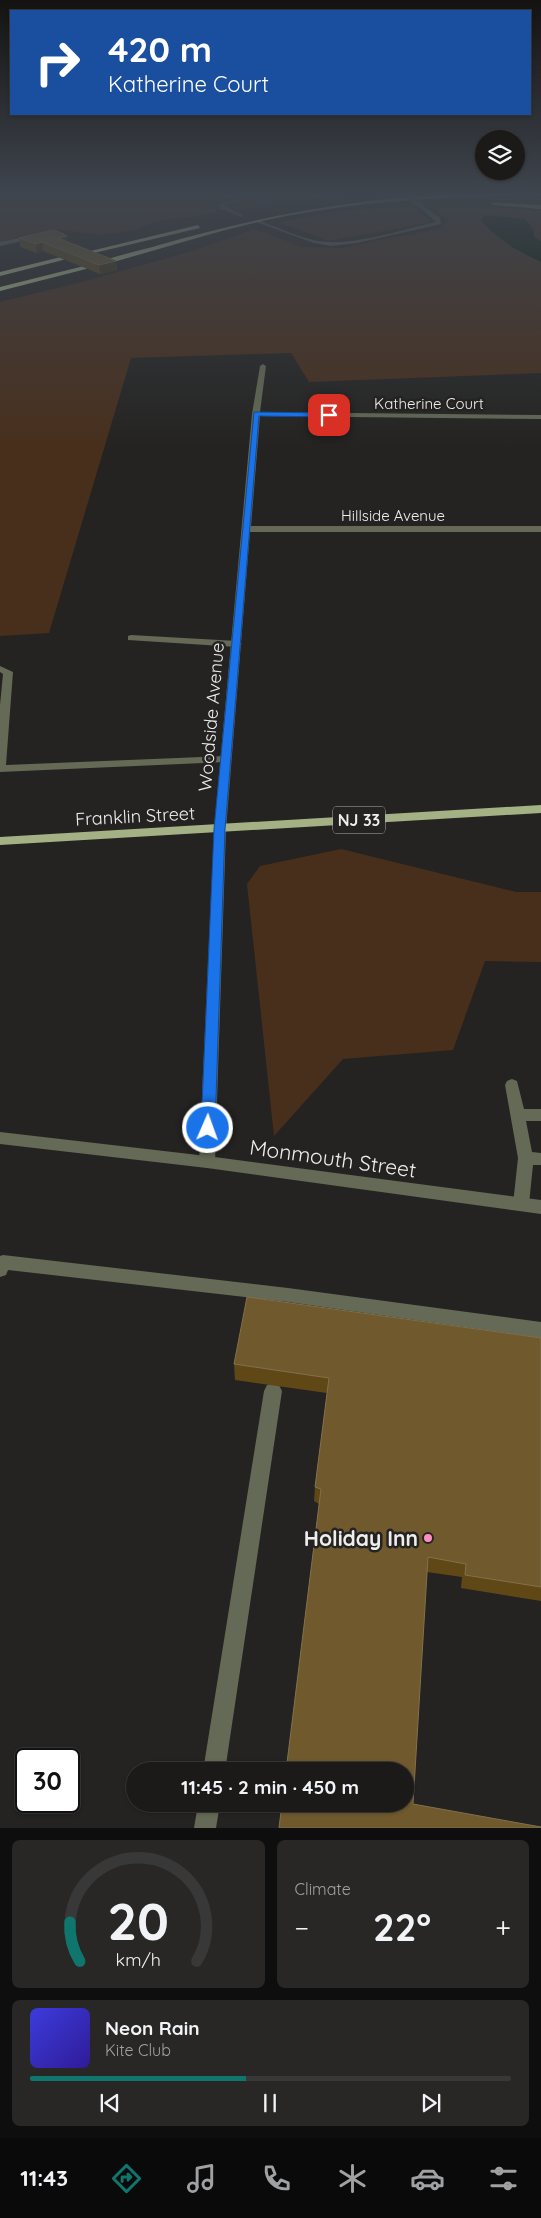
<!DOCTYPE html>
<meta charset="utf-8">
<style>
:root{--surface:#1b1a19;--page:#282726;--text:#f1f3f6;--muted:#a0a1a2;--line:#393838;--accent:#0f766e}
body{margin:0;font-family:Quicksand,sans-serif;background:var(--page);color:var(--text);height:100vh;display:flex;flex-direction:column;font-size:19px;white-space:nowrap}
*{box-sizing:border-box;margin:0}
p{font-size:16px;color:var(--muted)}
.icon{flex:none;width:28px;height:28px;fill:none;stroke:currentColor;stroke-width:2;stroke-linecap:round;stroke-linejoin:round}
.map{position:relative;height:1828px;overflow:hidden}
.panel{display:flex;flex-direction:column;gap:12px;padding:12px;background:#0f0e0e;flex:1}
.panel>*{flex:none}
.top-card{position:absolute;left:10px;top:10px;width:521px;height:105px;border-radius:0px;box-shadow:0 1px 4px #0004,0 0 0 1px var(--line);background:#1a4fa0;color:#fff;overflow:hidden}
.controls{position:absolute;left:475px;top:130px;display:grid;gap:10px}
.controls a{display:grid;place-items:center;width:50px;height:50px;border-radius:50%;background:var(--surface);box-shadow:0 1px 4px #0004,0 0 0 1px var(--line);font-size:25px}
.speed{position:absolute;left:15px;top:1748px;display:flex;gap:10px;font-size:25px;font-weight:700;text-align:center}
.speed>*{display:grid;place-content:center;width:65px;height:65px;border-radius:50%;background:var(--surface);box-shadow:0 1px 4px #0004,0 0 0 1px var(--line);line-height:1}
.speed .limit{border:2px solid #111;border-radius:8px;background:#fff;color:#111}
.pin{position:absolute;display:grid;place-items:center;width:42px;height:42px;color:#fff;margin:-21px;border-radius:10px;box-shadow:0 2px 8px #0006}
.me{position:absolute;width:55px;margin:-28px;rotate:2deg;stroke-linejoin:round;filter:drop-shadow(0 0 4px #0008)}
.turn{display:flex;align-items:center;gap:18px;height:105px;padding:0 15px;font-size:22px}
.turn .icon{width:65px;height:65px;stroke-width:2.5}
.turn b{display:block;font-size:35px;line-height:42px}
.big{font-size:38px;font-weight:700;line-height:1.1}
.panel .tile{flex:1;display:flex;flex-direction:column;justify-content:center;gap:8px;min-width:0;padding:0 18px;border-radius:8px;background:var(--page)}
.panel .dial{align-items:center;gap:0}
.dial svg{height:130px;overflow:visible;fill:none;stroke:var(--line);stroke-width:7;stroke-linecap:round;text-anchor:middle}
.dial text{fill:var(--text);stroke:none}
.song{display:flex;align-items:center;gap:15px}
.cover{width:60px;height:60px;border-radius:8px;background:linear-gradient(135deg,hsl(240 70% 55%),hsl(250 70% 35%))}
.played{height:5px;border-radius:2px;background:linear-gradient(90deg,var(--accent) 45%,var(--line) 45%)}
.keys{display:flex;justify-content:space-around;direction:ltr}
.heat{display:flex;justify-content:space-between;align-items:center;font-size:28px;direction:ltr}
.panel .tiles{flex:1;display:grid;gap:12px;grid-template-columns:1fr 1fr}
.tile:last-child{grid-column:span 2}
.trip{position:absolute;left:126px;top:1762px;width:288px;height:50px;border-radius:25px;background:var(--surface);box-shadow:0 1px 4px #0004,0 0 0 1px var(--line);font-weight:700;line-height:50px;text-align:center}
.tab-bar{display:flex;height:80px;justify-content:space-around;align-items:center;background:#0b0a0a;color:var(--muted)}
.tab-bar .icon{width:35px;height:35px}
.tab-bar .current{color:var(--accent)}
.tab-bar b{font-size:22px;color:var(--text)}
.map>svg:first-child{display:block}
.green{fill:#482f1c}
.water{fill:#001500}
.lines{fill:none;stroke-linecap:round;stroke-linejoin:round}
.service{fill:#646a55;fill-rule:evenodd}
.minor{fill:#646a55;fill-rule:evenodd}
.tertiary{fill:#646a55;fill-rule:evenodd}
.primary{fill:#a4b185;fill-rule:evenodd}
.motorway{fill:#bece98;fill-rule:evenodd}
.service-bridge{stroke:#646a55;stroke-width:5.5}
.wall{fill:#604816}
.shaded-wall{fill:#413111}
.building{fill:#6f592d;stroke:#83714b}
.route{fill:#1a73e8;stroke:#114b97}
.poi-dot{fill:#fd8ebf;stroke:#242321;stroke-width:2}
.labels{text-anchor:middle;dominant-baseline:central;stroke-width:5;stroke-linejoin:round;paint-order:stroke}
.far-street-label{font-size:15px;fill:#eeeeec;stroke:#242321}
.shield{fill:#242321;stroke:#b1b1af;stroke-width:1}
.shield-label{font-size:16px;font-weight:bold;fill:#eeeeec}
.street-label{font-size:18px;fill:#eeeeec;stroke:#242321}
.near-street-label{font-size:21px;fill:#eeeeec;stroke:#242321}
.near-poi-label{font-size:21px;font-weight:bold;fill:#eeeeec;stroke:#242321;text-anchor:end}
</style>
<div class="map">
<svg width="541" height="1828" viewBox="0 0 541 1828">
<rect width="100%" height="100%" fill="#242321"/>
<path class="green" d="M0 194H249L210 201 217 213 158 221 137 229 102 235 57 229 0 242Z
M283 194H345L236 210 229 204Z
M476 198H541V206Z
M430 205 490 206 541 211V241L535 239 532 227 511 247 541 262V373L309 382 291 353 131 358 49 633 0 636V302L86 281 196 250 254 229 302 247 341 248 438 229 450 221Z
M391 206H413L429 220 427 223 328 241 279 222 334 212Z
M341 849 516 892H541V962L485 961 453 1050 343 1059 274 1136 247 884 260 866Z"/>
<path class="water" d="M485 215 525 219 532 227 535 238 541 241V262C518 251 499 240 481 221Z"/>
<g class="lines">
<path class="service" d="M259 194H266L224 205 242 215V217L221 209 218 204Z
M420 203 440 218 441 224 357 243 331 246 314 243 253 221 258 220C280 228 307 242 331 242 364 243 404 229 436 222L418 206Z
M34 235 36 238 0 246V242Z
M131 635 237 641 242 644 237 647 128 640V636Z
M0 666 13 672 6 765 226 756 231 759 226 762 0 772V705L3 674 0 672Z
M512 1079 517 1081 524 1109H541V1121H526L532 1152 541 1153V1165H533L529 1204 527 1209 521 1211 515 1209 513 1204 518 1158 505 1085 507 1081Z
M3 1255 288 1288 541 1322V1338L288 1302 8 1270 6 1275 0 1277V1256Z
M273 1383 279 1385 282 1391 225 1771H203L264 1391 267 1385Z
M198 1804H220L216 1828H194Z"/>
<path class="minor" d="M263 364 266 366 260 412 541 415V419L260 416 251 526H541V532H250L226 829 215 1162 212 1166 207 1168 202 1166 199 1162 214 829 252 414 260 366Z"/>
<path class="tertiary" d="M0 1132 207 1156 541 1200V1214L207 1168 0 1144Z"/>
<path class="primary" d="M541 805V813L0 845V837Z"/>
<path class="motorway" d="M456 194H512L509 196C434 197 360 202 286 216 224 228 164 248 103 265L98 264C110 256 144 250 159 245 257 217 354 198 456 194Z
M532 194H541V196Z
M491 202 541 205V209L493 205Z
M198 225 200 228 77 257 74 255Z
M61 257 64 259 63 260 0 276V272Z
M84 266 87 268 86 269 0 291V287Z"/>
<path class="service-bridge" d="M405 194 420 205"/>
</g>
<path class="wall" d="M64 234 68 242 116 261 117 270 100 274 43 251 37 253 20 247 19 238Z
M541 1338V1601L461 1588 462 1577 427 1572 279 1828 319 1504 314 1501 315 1487 327 1393 235 1380 234 1364Z"/>
<path class="shaded-wall" d="M63 234H64L65 237 67 236 68 245 58 238Z
M42 242 43 251 37 253 36 244Z
M116 261 117 270 100 274 99 265Z"/>
<path class="building" d="M54 230 64 234H63L67 236 58 238 116 261 99 265 42 242 36 244 19 238Z
M247 1297 541 1338V1587L465 1575 466 1564 428 1557 413 1804 541 1827V1828H279L282 1804H405V1771H286L321 1489 315 1487 329 1378 234 1364Z"/>
<linearGradient id="sky" x2="0" y2="1"><stop stop-color="#141312"/><stop offset="0.43" stop-color="#3f454e"/><stop offset="1" stop-color="#3f454e" stop-opacity="0"/></linearGradient>
<rect width="541" height="450" fill="url(#sky)"/>
<path class="route" d="M254 412 329 413 332 415 329 417 259 416 225 829 215 1128 213 1132 208 1134 203 1132 201 1128 214 829Z"/>
<circle class="poi-dot" cx="428" cy="1538" r="5"/>
<g class="labels">
<g class="far-street-label">
<text x="429" y="403">Katherine Court</text>
<text x="393" y="515">Hillside Avenue</text>
</g>
<rect class="shield" x="333" y="806.5" width="52" height="27" rx="4"/>
<g class="shield-label">
<text x="359" y="820">NJ 33</text>
</g>
<g class="street-label">
<text transform="translate(211 717) rotate(-85)">Woodside Avenue</text>
<text transform="translate(135 816) rotate(-3)">Franklin Street</text>
</g>
<g class="near-street-label">
<text transform="translate(333 1158) rotate(8)">Monmouth Street</text>
</g>
<g class="near-poi-label">
<text x="418" y="1538">Holiday Inn</text>
</g>
</g>
</svg>
<div class="controls">
<a><svg class="icon" aria-label="layers" viewBox="0 0 24 24"><path d="M12 4l9 5-9 5-9-5zM3 14l9 5 9-5"/></svg></a>
</div>
<div class="speed"><div class="limit">30</div></div>
<div class="pin" style="left:329px;top:415px;background:#d93025"><svg class="icon" aria-label="arrive" viewBox="0 0 24 24"><path d="M6 21V4h12l-3 4 3 4H6"/></svg></div>
<svg class="me" style="left:208px;top:1128px" viewBox="-20 -20 40 40"><circle r="17" fill="#1a73e8" stroke="#fff" stroke-width="3"/><path d="M0-11L8 9 0 5-8 9z" fill="#fff"/></svg>
<div class="trip">11:45 · 2 min · 450 m</div>
<div class="top-card">
<div class="turn"><svg class="icon" aria-label="right" viewBox="0 0 24 24"><path d="M7 20v-9h11M14 6l5 5-5 5"/></svg><div><b>420 m</b>Katherine Court</div></div>
</div>
</div>
<section class="panel">
<div class="tiles">
<div class="tile dial"><svg viewBox="0 0 100 80">
<path d="M14 69A42 42 0 1 1 86 69"/>
<path d="M14 69A42 42 0 0 1 8 45" stroke="#0f766e"/>
<text x="50" y="56" font-size="32" font-weight="700">20</text>
<text x="50" y="72" font-size="11">km/h</text>
</svg></div>
<div class="tile"><p>Climate</p>
<div class="heat"><a>−</a><b class="big">22°</b><a>+</a></div>
</div>
<div class="tile">
<div class="song"><i class="cover"></i><div><b>Neon Rain</b><p>Kite Club</p></div></div>
<div class="played"></div>
<div class="keys"><svg class="icon" aria-label="previous" viewBox="0 0 24 24"><path d="M18 5L8 12l10 7zM5 5v14"/></svg><svg class="icon" aria-label="pause" viewBox="0 0 24 24"><path d="M8 5v14M16 5v14"/></svg><svg class="icon" aria-label="next" viewBox="0 0 24 24"><path d="M6 5l10 7-10 7zM19 5v14"/></svg></div>
</div>
</div>
</section>
<nav class="tab-bar">
<b>11:43</b>
<svg class="icon current" aria-label="directions" viewBox="0 0 24 24"><path d="M12 3l9 9-9 9-9-9zM9 14v-3h6M13 9l2 2-2 2"/></svg>
<svg class="icon" aria-label="music" viewBox="0 0 24 24"><path d="M9 18V5l10-2v13"/><circle cx="6" cy="18" r="3"/><circle cx="16" cy="16" r="3"/></svg>
<svg class="icon" aria-label="phone" viewBox="0 0 24 24"><path d="M5 4h4l2 5-3 2q2 4 5 5l2-3 5 2v4C11 20 4 13 5 4z"/></svg>
<svg class="icon" aria-label="climate" viewBox="0 0 24 24"><path d="M12 3v18M4 7l16 10M4 17L20 7"/></svg>
<svg class="icon" aria-label="car" viewBox="0 0 24 24"><path d="M5 17H2v-5l4-1 3-4h7l3 4 3 1v5h-3M9 17h6M6 11h13"/><circle cx="7" cy="17" r="2"/><circle cx="17" cy="17" r="2"/></svg>
<svg class="icon" aria-label="filters" viewBox="0 0 24 24"><path d="M4 7h16M4 17h16"/><circle cx="9" cy="7" r="2"/><circle cx="15" cy="17" r="2"/></svg>
</nav>
